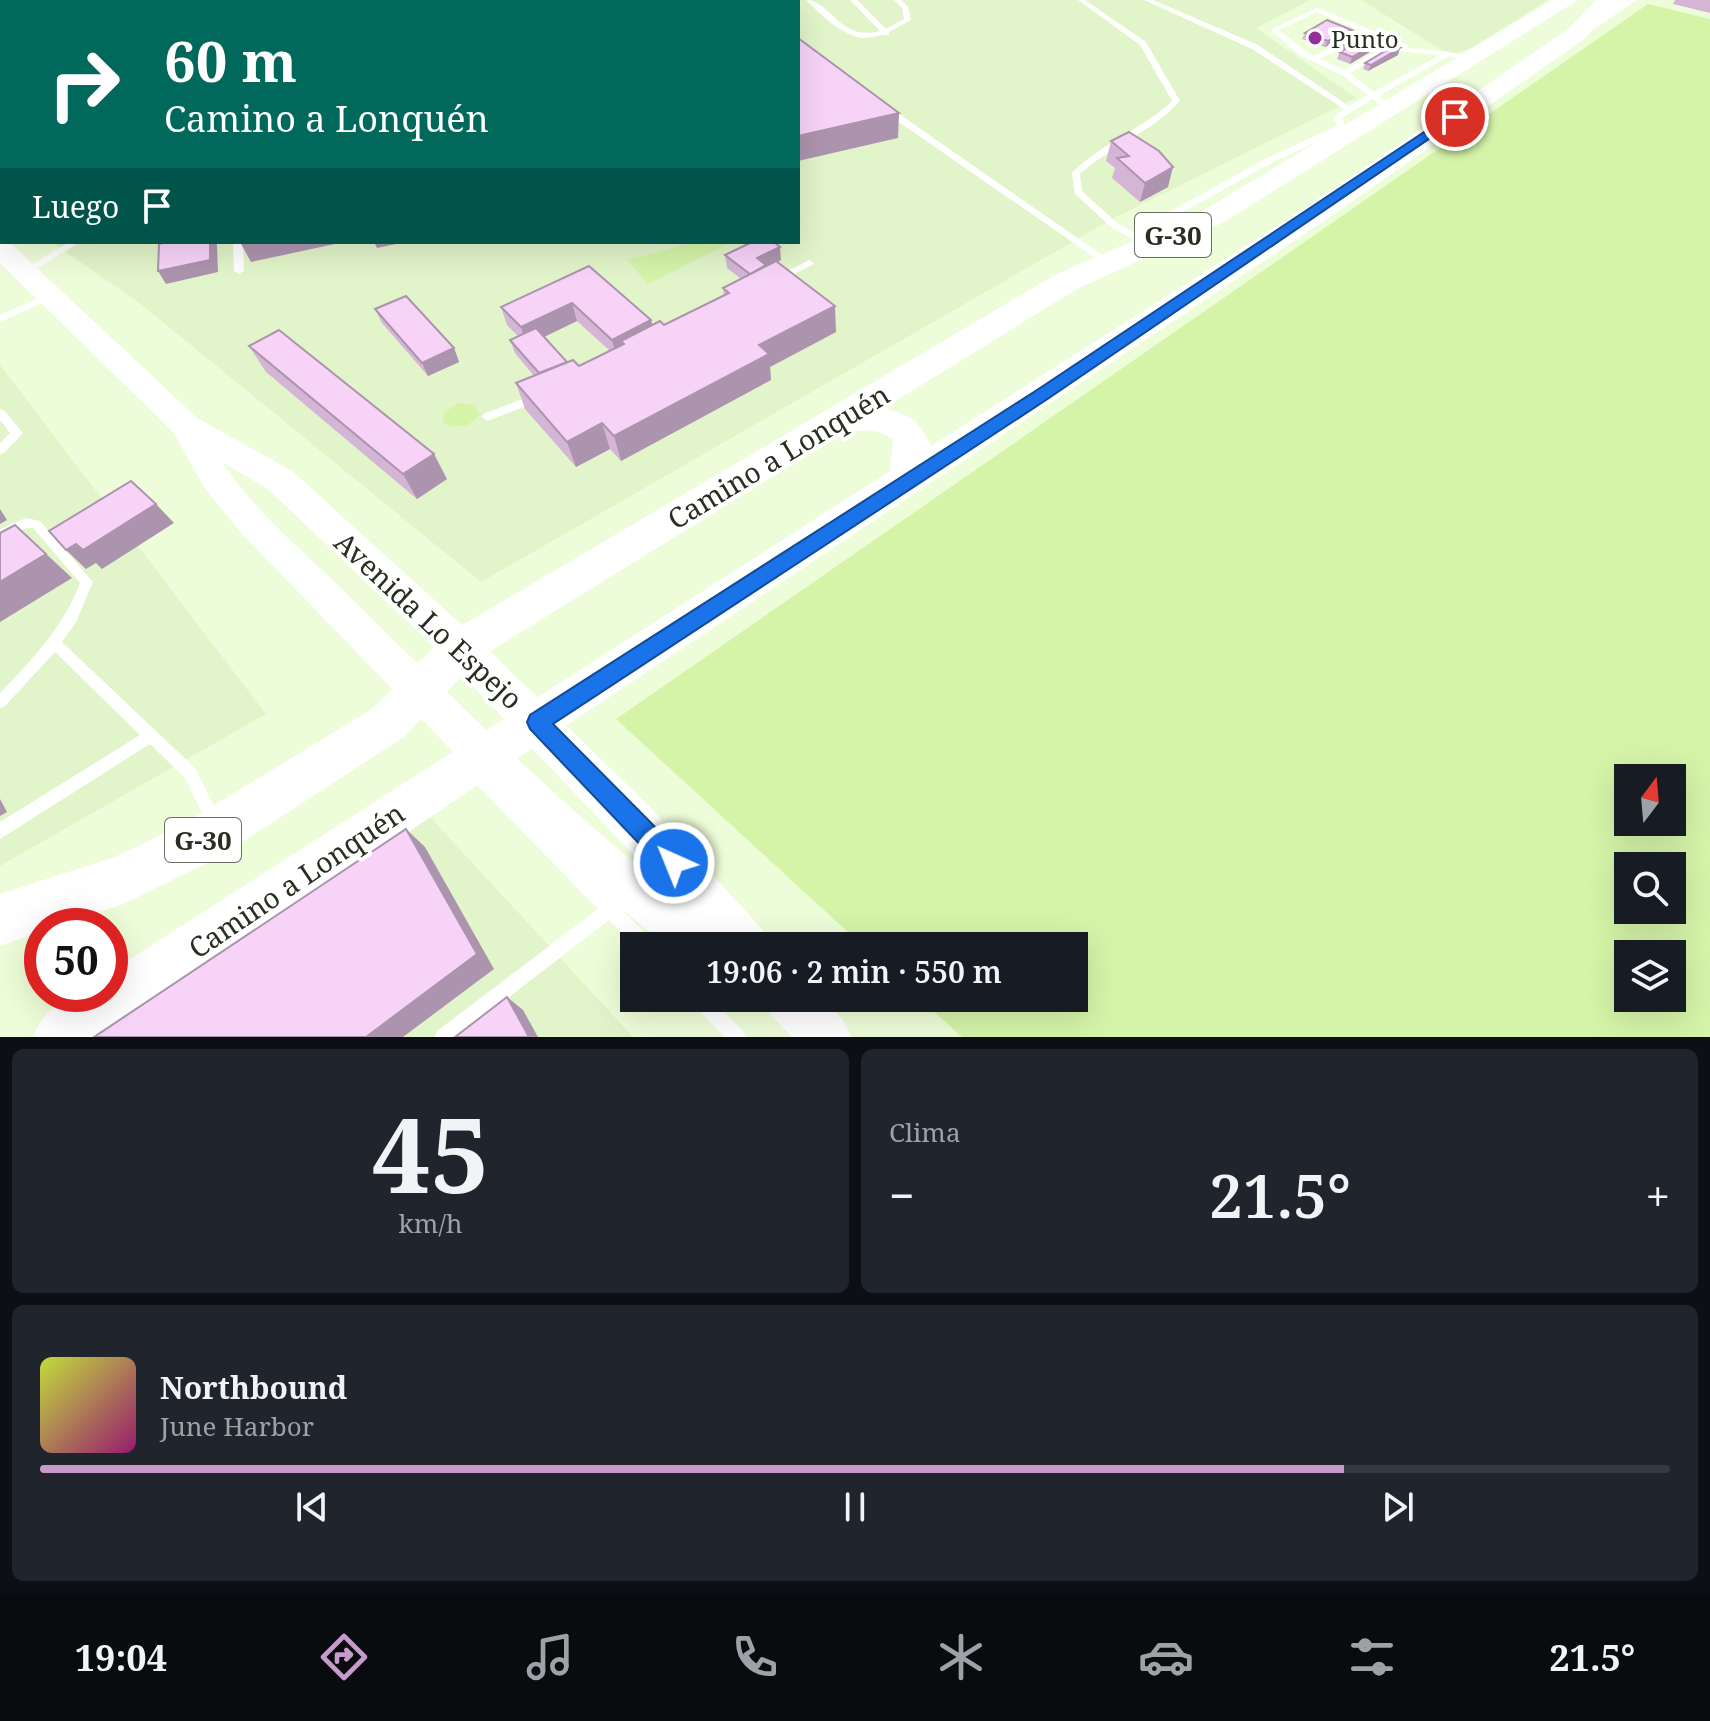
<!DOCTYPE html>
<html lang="es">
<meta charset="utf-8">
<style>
:root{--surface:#171b24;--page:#20242c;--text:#f1f3f6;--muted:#9ea1a6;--line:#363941;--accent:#c69bcb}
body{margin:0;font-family:"Noto Serif",serif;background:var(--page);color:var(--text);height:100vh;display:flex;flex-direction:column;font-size:30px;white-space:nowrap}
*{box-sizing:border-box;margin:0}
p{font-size:26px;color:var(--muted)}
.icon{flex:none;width:44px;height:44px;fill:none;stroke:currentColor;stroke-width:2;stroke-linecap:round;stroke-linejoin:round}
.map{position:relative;height:1037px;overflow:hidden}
.sheet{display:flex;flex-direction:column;gap:12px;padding:12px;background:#0d0f14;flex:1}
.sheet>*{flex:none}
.guide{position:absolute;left:0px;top:0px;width:800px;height:244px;box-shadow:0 8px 32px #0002;background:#00695c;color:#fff;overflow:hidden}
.needle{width:52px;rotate:16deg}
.buttons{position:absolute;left:1614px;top:764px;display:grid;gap:16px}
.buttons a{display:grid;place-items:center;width:72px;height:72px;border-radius:0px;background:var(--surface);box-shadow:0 8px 32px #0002;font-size:40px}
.speed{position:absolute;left:24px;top:908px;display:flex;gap:16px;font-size:40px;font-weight:700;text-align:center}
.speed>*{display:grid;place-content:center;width:104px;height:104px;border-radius:50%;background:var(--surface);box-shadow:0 8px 32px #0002;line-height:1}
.speed .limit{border:12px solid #d22;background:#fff;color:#111}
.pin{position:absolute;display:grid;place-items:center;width:68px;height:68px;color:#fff;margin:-34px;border:4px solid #fff;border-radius:50%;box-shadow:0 2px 8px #0007}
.me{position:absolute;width:88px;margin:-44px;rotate:316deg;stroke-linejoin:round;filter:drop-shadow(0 0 6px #0008)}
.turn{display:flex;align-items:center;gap:28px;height:168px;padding:0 32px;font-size:36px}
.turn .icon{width:104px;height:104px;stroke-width:2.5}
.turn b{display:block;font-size:56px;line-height:68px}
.then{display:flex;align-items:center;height:76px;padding:0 32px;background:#0003;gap:16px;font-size:30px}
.big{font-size:60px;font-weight:600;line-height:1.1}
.sheet .widget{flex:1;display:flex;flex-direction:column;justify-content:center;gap:12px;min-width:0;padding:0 28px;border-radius:12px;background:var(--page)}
.sheet .dial{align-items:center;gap:0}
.dial b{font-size:104px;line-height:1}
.song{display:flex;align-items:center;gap:24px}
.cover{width:96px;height:96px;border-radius:12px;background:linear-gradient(135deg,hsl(70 70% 55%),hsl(320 70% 35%))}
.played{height:8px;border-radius:4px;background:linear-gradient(90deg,var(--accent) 80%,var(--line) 80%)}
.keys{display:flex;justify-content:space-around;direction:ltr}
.heat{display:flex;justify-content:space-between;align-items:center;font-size:44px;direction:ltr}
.sheet .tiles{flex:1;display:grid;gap:12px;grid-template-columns:1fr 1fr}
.widget:last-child{grid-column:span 2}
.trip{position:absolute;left:620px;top:932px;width:468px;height:80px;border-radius:0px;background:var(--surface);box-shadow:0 8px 32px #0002;font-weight:600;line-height:80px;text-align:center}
.tab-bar{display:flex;height:128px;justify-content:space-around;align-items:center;background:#090b0e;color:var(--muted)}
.tab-bar .icon{width:56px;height:56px}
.tab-bar .active{color:var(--accent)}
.tab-bar b{font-size:36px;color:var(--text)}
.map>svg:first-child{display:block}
.built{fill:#e2f4c9}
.green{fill:#d5f4a8;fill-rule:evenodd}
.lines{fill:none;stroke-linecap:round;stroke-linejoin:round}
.service{fill:#fff;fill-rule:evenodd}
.minor{fill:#fff;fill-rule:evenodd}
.secondary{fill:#fff;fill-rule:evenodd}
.primary{fill:#fff;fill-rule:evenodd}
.wall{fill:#d4b5d5;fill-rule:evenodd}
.shaded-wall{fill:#ad94ae}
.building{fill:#f7d3f8;stroke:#ad94ae;stroke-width:2}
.route{fill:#1a73e8;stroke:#114b97;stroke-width:2}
.poi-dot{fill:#923097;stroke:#fff;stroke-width:3}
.labels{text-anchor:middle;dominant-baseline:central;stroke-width:8;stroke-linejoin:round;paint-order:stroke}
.far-poi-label{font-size:24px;fill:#292e21;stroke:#fff;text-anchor:start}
.shield{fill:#fff;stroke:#696d64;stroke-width:2}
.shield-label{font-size:26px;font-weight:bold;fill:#292e21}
.street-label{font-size:28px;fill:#292e21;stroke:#fff}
</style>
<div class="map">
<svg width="1710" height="1037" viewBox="0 0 1710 1037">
<rect width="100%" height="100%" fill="#eefdd9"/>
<path class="built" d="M0 0H1310L1256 28 1356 98 1114 218 481 582 137 301 51 242H798V2H2V202Z
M1361 0H1548L1471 48 1456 53 1442 50Z
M0 365 266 714 0 866Z
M430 817 633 1037H98Z"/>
<path class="green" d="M1648 4 1710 19V1037H962L919 998H1074V946H863L616 719ZM1628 778H1672V822H1628ZM1628 866H1672V910H1628ZM1628 954H1672V998H1628Z
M696 242H725L724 246 648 284 627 260Z
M458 403 475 405 479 415 468 425 450 427 443 422 444 413Z"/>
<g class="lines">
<path class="service" d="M806 0C831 0 839 42 880 31L850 0H857L886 29 904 19 902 8 894 0H901L908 7 911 20 889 32V35C882 34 873 38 864 38 842 36 821 15 806 0Z
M1078 0H1085L1146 42 1180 101C1152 132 1111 146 1080 174L1082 191 1117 223 1133 232 1269 157 1337 126 1334 117 1344 109 1252 49 1144 0H1153L1258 45 1349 106 1368 95 1342 75 1299 55 1272 31V29L1317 8 1408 45V48L1448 52 1477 58 1473 60 1449 56 1379 96 1395 108V112H1389L1373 99 1342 118 1347 133 1346 135H1340L1339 132 1275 161 1139 236 1153 245 1148 248 1111 227 1075 194 1072 173C1101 143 1142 130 1172 101L1140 45ZM1317 12 1399 47 1385 46 1345 70 1320 59 1357 40 1373 45 1377 43 1376 41 1356 36 1314 56 1305 51 1279 30ZM1389 50 1440 55 1374 92 1350 73Z
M883 107H889L1112 262 1107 265 1104 264 883 111Z
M0 124H2V130H0Z
M2 177V183L0 184V178Z
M69 242H80L28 274 25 275 20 272Z
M233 242H243L244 271 239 274 234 271Z
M809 260 814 263 812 265 781 281 778 282 773 279Z
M50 293 55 296 53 298 0 322V315Z
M536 394 540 395 541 398 540 401 487 421 482 417 483 414Z
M0 409 4 410 23 433 4 453 0 454V443L10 433 0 420Z
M26 518 40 521 93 582 76 622 62 642 195 768 223 824 220 829 215 831 210 829 185 778 150 744 0 839V822L140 735 55 652 5 706 0 708V693C33 659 63 627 80 583L33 528H27L0 539V529Z
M479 770 484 772 652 940 654 946H635L609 920 457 1037H434L437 1031 598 909 474 782 472 777 474 772Z
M690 998H710L743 1031 746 1037H725L692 1004Z"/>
<path class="minor" d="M1621 0H1637L1582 37H1572V31Z"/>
<path class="secondary" d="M0 240 9 242 197 418 292 471 474 636 650 807 763 930 770 946H667L592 885 501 801 242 534 204 487 174 433 0 263ZM222 462 268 489 448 660 663 886C554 798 455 701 355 602 310 557 258 516 222 462Z
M764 998H822L843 1020 851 1037H792L771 1015Z"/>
<path class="primary" d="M1552 0H1578L1224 222 1077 289 884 408C909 414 921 422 931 446L1307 207 1567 30 1596 0H1619L1583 40 1327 219 501 769 108 1037H33C48 1000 73 994 110 994V972L890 471 893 440C879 427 860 430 843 433L513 637 476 661 404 737 219 857 123 904 58 926H42V931L0 946V894L115 857 185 823 372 709 446 635 483 613 1055 275 1204 210Z"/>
</g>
<path class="wall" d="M1675 0H1710V13L1673 4Z
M1305 33 1349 36 1325 47 1302 39Z
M1342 46 1375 49 1350 64 1337 59Z
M1398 55 1368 71 1363 69 1365 63Z
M1111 141 1168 187 1140 202 1112 178 1115 168 1106 161Z
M725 255 781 260 778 262 836 332 770 367 771 380 621 461 610 449 576 467 525 409 516 383 534 376 515 353 510 340 518 336 507 325 501 307 589 266 651 320 652 325H664L724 296 723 288 741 279 727 268ZM577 321 610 351 579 366 567 363 544 337Z
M375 309 454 348 459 362 428 376 382 323Z
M249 346 447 479 417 499 266 372Z"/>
<path class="shaded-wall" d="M1352 30 1349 36 1325 47 1328 41Z
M0 38H2V63H0Z
M1377 43 1375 49 1350 64 1352 57Z
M1400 48 1398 55 1368 71 1371 65Z
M2 81V105L0 102V82Z
M899 113 898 138 798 161V136Z
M1173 167 1168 187 1140 202 1145 183Z
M210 242H215L217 245 218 272 166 284 158 271Z
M240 242H344L251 262Z
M374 242H405L377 248Z
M780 247 781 260 766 267 757 258Z
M572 303 577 321 527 345 521 327Z
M835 306 836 332 770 367 771 380 621 461 614 436 759 345Z
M651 320 655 338 624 344 621 341 624 354 617 358 612 340Z
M454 348 459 362 428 376 422 363Z
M602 423 610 449 576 467 567 442Z
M434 454 447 479 417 499 403 474Z
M156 504 174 523 102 569 96 563 86 569 66 550Z
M0 509 7 520 0 524Z
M15 525 72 578 0 622V582Z
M0 799 7 812 0 816Z
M406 829 425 847 494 969 403 1037H366Z
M507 997 523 1010 538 1037H529Z"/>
<path class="building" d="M0 0H746L749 2H2V38H0Z
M1327 20 1352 30 1328 41 1305 33Z
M1360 37 1377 43 1352 57 1340 52 1347 48 1342 46Z
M798 38 899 113 798 136Z
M1392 47 1400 48 1371 65 1365 63Z
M2 60V81L0 82V63Z
M1129 132 1159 151 1173 167 1145 183 1117 158 1129 156 1111 141Z
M166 242H210V260L158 271 159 244Z
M752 242H774L780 247 757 258 766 265 750 274 725 255Z
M776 261 835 306 759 345 769 354 614 436 602 423 567 442 516 383 573 360 579 366 624 344 621 341 660 321 664 325 729 293 723 288Z
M589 266 651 320 612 340 572 303 521 327 501 307Z
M406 296 454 348 422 363 375 309Z
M536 328 567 362 539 373 510 340Z
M279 330 434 454 403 474 249 346Z
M131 481 156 504 83 550 76 544 66 550 49 531Z
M15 525 46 554 0 582V533Z
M406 829 477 954 366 1037H94Z
M507 997 529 1037H455Z"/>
<path class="route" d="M1451 114 1461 117 1049 398 553 724 683 855 686 863 683 872 674 875 666 872 530 729 527 722 530 715 1037 390Z"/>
<circle class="poi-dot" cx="1315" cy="38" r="8"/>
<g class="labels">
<g class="far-poi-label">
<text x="1331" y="38">Punto</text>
</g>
<g class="shield">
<rect x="1135" y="213" width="76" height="44" rx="6"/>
<rect x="165" y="818" width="76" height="44" rx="6"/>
</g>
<g class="shield-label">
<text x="1173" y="235">G-30</text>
<text x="203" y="840">G-30</text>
</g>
<g class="street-label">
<text transform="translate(778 456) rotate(-31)">Camino a Lonquén</text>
<text transform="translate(429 620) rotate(43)">Avenida Lo Espejo</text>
<text transform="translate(296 880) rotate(-34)">Camino a Lonquén</text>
</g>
</g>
</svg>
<div class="buttons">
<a><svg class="needle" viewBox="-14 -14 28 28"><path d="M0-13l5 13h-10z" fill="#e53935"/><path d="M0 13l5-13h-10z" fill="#9ea1a6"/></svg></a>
<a><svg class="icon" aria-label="search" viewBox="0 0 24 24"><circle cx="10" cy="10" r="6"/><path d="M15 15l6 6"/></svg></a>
<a><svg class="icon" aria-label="layers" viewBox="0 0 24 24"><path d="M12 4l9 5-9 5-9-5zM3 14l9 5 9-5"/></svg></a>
</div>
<div class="speed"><div class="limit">50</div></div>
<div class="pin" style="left:1455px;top:117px;background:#d93025"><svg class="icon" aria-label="arrive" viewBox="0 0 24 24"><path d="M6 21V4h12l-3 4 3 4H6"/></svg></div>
<svg class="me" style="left:674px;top:863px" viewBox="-20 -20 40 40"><circle r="17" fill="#1a73e8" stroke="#fff" stroke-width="3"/><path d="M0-11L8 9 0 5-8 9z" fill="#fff"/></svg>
<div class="trip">19:06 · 2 min · 550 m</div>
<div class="guide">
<div class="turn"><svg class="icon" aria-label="right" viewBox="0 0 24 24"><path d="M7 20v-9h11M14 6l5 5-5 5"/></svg><div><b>60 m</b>Camino a Lonquén</div></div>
<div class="then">Luego<svg class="icon" aria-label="arrive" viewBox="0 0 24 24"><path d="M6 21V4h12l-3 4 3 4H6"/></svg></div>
</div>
</div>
<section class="sheet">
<div class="tiles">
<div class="widget dial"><b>45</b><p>km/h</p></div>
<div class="widget"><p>Clima</p>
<div class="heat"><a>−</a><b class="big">21.5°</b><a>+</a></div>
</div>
<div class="widget">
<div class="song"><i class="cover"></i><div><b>Northbound</b><p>June Harbor</p></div></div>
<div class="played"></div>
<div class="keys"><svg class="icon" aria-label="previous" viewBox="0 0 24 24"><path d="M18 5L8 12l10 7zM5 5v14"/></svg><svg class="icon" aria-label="pause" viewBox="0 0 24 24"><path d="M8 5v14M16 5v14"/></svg><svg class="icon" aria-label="next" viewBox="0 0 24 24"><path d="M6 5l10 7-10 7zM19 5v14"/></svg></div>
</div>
</div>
</section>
<nav class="tab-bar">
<b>19:04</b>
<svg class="icon active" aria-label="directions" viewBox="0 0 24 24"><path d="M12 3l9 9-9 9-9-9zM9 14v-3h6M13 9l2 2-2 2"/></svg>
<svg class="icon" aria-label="music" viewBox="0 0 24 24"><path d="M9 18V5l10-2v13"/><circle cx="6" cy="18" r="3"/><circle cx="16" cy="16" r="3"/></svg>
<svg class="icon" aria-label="phone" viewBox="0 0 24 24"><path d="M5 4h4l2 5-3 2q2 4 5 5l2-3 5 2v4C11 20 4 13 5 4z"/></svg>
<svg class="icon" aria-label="climate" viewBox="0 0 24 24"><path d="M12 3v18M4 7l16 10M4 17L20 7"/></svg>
<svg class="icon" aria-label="car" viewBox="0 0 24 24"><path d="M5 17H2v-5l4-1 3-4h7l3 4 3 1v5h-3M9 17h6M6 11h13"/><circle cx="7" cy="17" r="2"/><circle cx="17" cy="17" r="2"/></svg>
<svg class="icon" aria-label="filters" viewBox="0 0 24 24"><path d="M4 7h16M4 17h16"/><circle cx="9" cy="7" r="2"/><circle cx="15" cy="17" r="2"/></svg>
<b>21.5°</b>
</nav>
